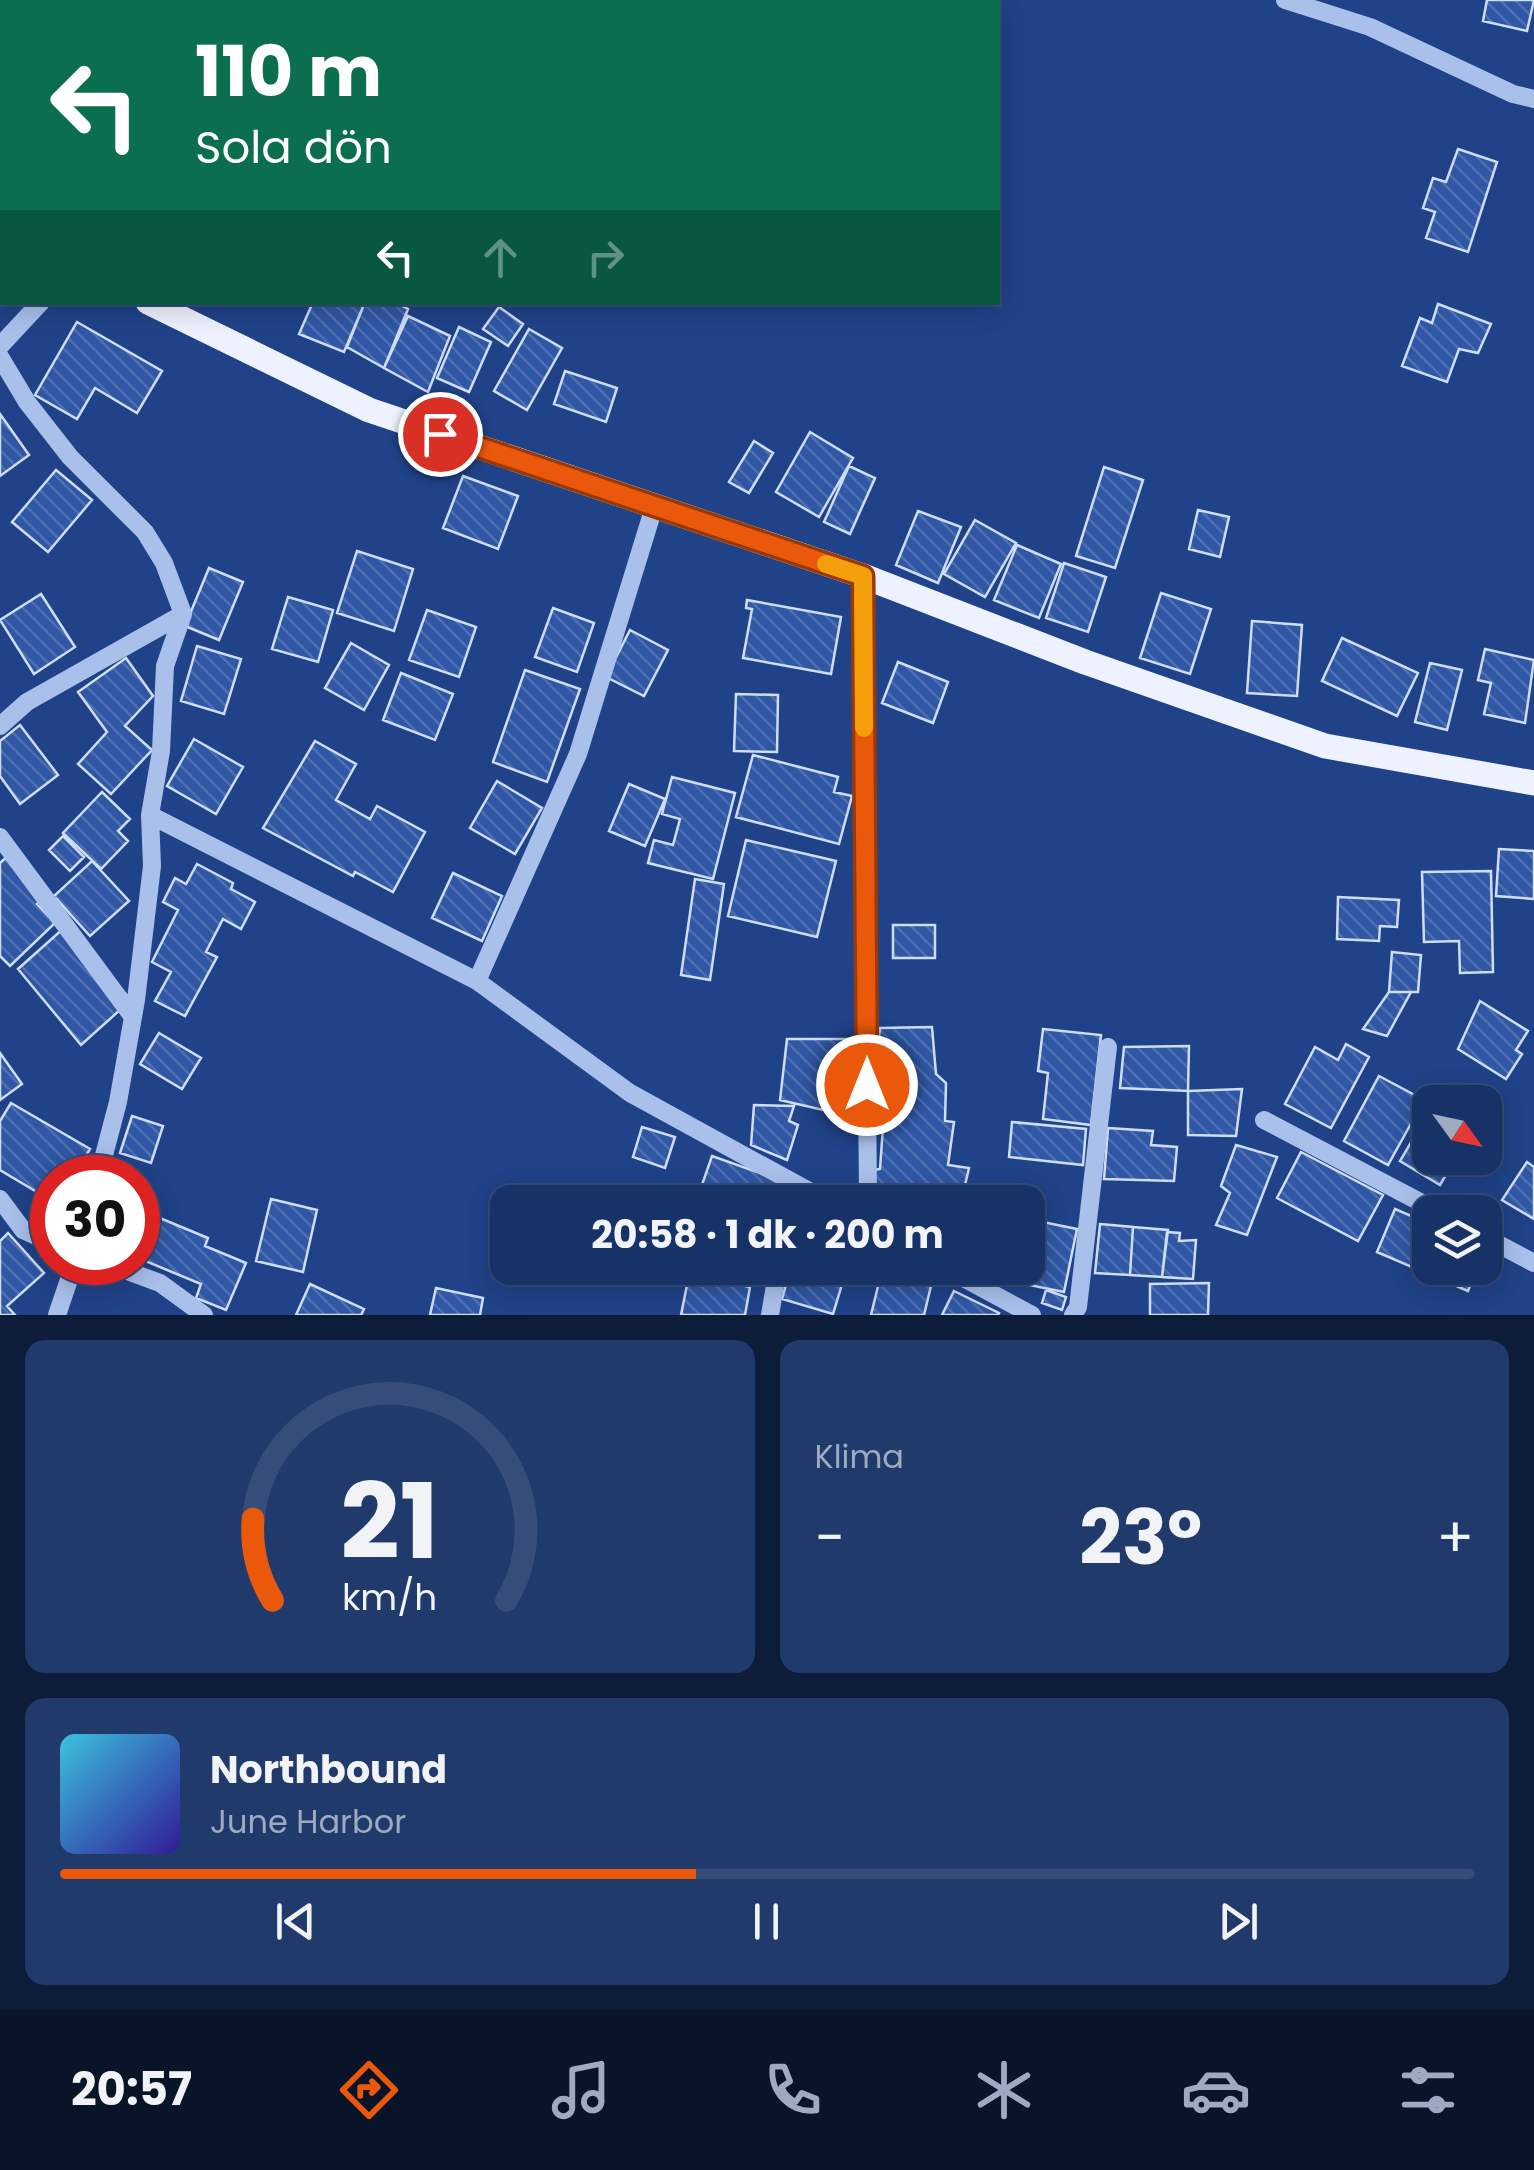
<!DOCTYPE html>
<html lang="tr">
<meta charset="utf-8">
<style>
:root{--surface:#173266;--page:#203a6c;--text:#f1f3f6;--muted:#9eaabf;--line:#364d7a;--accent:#ea580c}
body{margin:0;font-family:Poppins,sans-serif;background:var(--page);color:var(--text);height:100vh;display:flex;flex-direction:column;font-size:38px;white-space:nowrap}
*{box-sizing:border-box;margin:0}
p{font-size:32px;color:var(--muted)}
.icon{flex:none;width:55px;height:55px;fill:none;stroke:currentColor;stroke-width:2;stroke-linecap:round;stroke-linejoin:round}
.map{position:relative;height:1315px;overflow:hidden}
.side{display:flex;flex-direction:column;gap:25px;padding:25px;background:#0d1c38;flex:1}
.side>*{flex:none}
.guide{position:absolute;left:0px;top:0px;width:1000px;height:305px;box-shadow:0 5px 25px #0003,0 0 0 2px var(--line);background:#0b6e4f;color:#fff;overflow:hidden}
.needle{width:65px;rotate:123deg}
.controls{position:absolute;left:1412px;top:1085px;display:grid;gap:20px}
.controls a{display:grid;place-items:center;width:90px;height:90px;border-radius:20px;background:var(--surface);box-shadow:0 5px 25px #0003,0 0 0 2px var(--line);font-size:50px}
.speed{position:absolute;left:30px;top:1155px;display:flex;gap:20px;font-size:50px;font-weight:700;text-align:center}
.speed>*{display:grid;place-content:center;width:130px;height:130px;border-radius:50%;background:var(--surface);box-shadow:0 5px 25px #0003,0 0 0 2px var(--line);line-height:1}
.speed .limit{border:15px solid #d22;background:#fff;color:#111}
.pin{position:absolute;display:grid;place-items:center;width:85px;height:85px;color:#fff;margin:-42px;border:5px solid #fff;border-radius:50%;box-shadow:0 2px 10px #0007}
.me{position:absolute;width:110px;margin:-55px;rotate:0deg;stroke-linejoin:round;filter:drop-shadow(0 0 8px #0008)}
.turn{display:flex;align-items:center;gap:35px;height:210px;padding:0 30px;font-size:45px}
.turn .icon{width:130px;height:130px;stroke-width:2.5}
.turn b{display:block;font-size:70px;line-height:85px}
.lanes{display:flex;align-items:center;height:95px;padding:0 30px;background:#0003;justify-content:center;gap:50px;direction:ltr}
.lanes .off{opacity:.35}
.big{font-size:75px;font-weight:700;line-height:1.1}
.side .widget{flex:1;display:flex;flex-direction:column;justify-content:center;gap:15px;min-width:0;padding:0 35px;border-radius:20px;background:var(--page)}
.side .dial{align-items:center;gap:0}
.dial svg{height:260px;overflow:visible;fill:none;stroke:var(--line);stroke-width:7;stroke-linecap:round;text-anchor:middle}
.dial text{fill:var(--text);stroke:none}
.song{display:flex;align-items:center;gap:30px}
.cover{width:120px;height:120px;border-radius:15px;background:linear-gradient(135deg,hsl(190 70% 55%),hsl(250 70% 35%))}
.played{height:10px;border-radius:5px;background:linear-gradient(90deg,var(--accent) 45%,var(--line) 45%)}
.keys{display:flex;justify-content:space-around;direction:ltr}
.heat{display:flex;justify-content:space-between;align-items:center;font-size:55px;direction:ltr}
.side .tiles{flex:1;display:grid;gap:25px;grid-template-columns:1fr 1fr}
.widget:last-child{grid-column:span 2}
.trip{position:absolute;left:490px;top:1185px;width:555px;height:100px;border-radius:20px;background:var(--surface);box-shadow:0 5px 25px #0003,0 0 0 2px var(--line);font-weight:700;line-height:100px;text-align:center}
.tab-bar{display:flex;height:160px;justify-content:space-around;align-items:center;background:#091429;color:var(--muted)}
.tab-bar .icon{width:70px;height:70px}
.tab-bar .active{color:var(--accent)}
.tab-bar b{font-size:45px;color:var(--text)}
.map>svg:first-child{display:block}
.building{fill:url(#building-back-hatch);stroke:#ceddf8;stroke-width:2.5}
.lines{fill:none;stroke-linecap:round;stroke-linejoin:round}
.minor{stroke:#a9c0eb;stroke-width:18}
.major{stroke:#eef2fe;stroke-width:25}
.route-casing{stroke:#983908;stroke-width:25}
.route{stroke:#ea580c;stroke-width:18}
.slow{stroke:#f59e0b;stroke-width:18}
</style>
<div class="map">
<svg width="1534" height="1315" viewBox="0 0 1534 1315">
<defs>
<pattern id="building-back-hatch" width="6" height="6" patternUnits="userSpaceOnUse" patternTransform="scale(2.5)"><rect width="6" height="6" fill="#2f57a5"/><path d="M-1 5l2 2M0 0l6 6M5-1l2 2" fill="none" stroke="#4e70b2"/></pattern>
</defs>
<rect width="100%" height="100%" fill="#1f4288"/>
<path class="building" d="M0 0H63V2H2L0 24Z
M1487 0H1534L1527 31 1483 21Z
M1458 149 1497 162 1468 252 1426 238 1435 212 1423 208 1433 178 1446 182Z
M313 302H365L344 352 299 334Z
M365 302H394L408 309 384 368 347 347Z
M1438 304 1491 324 1478 353 1459 349 1447 382 1402 366 1420 318 1432 323Z
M499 307 523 324 508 346 483 329Z
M408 316 450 336 428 392 384 368Z
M77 322 162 371 137 413 95 388 77 419 35 395Z
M459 327 491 342 469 392 437 378Z
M529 329 562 348 527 410 494 391Z
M565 371 617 388 606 422 554 404Z
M0 414 29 455 0 476Z
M810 432 853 458 819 517 776 492Z
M754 441 773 453 749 493 729 482Z
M849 466 875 478 850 534 824 522Z
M1104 467 1143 480 1115 568 1076 556Z
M56 470 92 500 48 552 12 522Z
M463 476 518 496 498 549 443 528Z
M1198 510 1229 517 1220 557 1189 549Z
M918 511 961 527 938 583 896 565Z
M975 520 1016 543 985 597 944 574Z
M1017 545 1061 564 1039 618 994 600Z
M357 551 413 569 394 631 337 613Z
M1064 563 1106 577 1088 632 1046 618Z
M209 568 243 582 219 640 185 626Z
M1161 593 1211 609 1190 674 1140 658Z
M41 594 75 647 34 674 0 620Z
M288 597 333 610 318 662 272 649Z
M747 600 841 617 831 674 743 658 752 609 746 608Z
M553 608 594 623 577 672 535 657Z
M427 610 476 627 459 677 409 660Z
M1252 621 1302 625 1297 696 1247 693Z
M630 630 668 650 644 696 606 677Z
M1342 638 1418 673 1397 716 1322 681Z
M351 643 389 665 364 710 325 688Z
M197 646 241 659 224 714 181 701Z
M1485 649 1534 660 1525 723 1484 714 1491 683 1478 680Z
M126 658 153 696 125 726 152 750 111 794 78 764 107 732 78 692Z
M898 662 948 682 933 723 882 703Z
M1430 663 1462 670 1447 730 1415 722Z
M525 670 580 689 547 782 493 762Z
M401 673 453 694 435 740 383 720Z
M736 694 778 695 777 752 734 751Z
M20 725 58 775 20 804 0 776V741Z
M194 739 243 767 216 814 167 786Z
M315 741 356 764 336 800 370 819 377 806 425 832 393 892 355 872 353 876 263 828Z
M753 755 838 777 834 792 852 796 839 844 736 817Z
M672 777 735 793 713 879 648 863 654 840 673 845 680 819 662 814Z
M497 781 542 808 515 854 470 828Z
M629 784 665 799 645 846 609 831Z
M102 792 130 819 118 831 128 841 101 869 63 833Z
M63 836 84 857 70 871 49 850Z
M746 840 836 861 817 937 728 916Z
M1499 849 1534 851V899L1496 896Z
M9 855 47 894 37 904 55 923 10 966 0 956V863Z
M92 861 129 901 90 936 54 896Z
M197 864 233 883 231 889 255 902 241 929 223 919 206 952 217 957 185 1016 155 1001 171 972 152 962 178 910 163 902 175 878 186 884Z
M1491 871 1493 972 1460 973 1459 941 1424 942 1422 872Z
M453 873 502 896 482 941 432 918Z
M695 879 724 884 710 980 681 975Z
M1338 897 1399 900 1397 927 1380 926 1379 941 1337 939Z
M893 925H935V958H893Z
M65 927 131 1000 81 1045 18 969Z
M1392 952 1421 955 1418 992H1389Z
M1389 992H1411L1387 1036 1363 1029Z
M1480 1001 1528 1031 1516 1050 1522 1054 1506 1079 1458 1049Z
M932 1027 936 1074 946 1083 945 1121 954 1122 948 1165 969 1168 961 1202H872L874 1170 880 1169 887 1069 876 1068 880 1028Z
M1043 1029 1101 1035 1091 1125 1043 1119 1048 1073 1038 1071Z
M159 1033 201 1058 182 1089 140 1064Z
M787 1039H847L846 1090 822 1091 823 1110 780 1100Z
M1346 1044 1369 1057 1331 1128 1285 1104 1315 1047 1338 1060Z
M1189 1046 1188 1091 1120 1088 1124 1047Z
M0 1053 22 1084 0 1100Z
M1379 1076 1424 1100 1388 1165 1344 1141Z
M1242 1089 1236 1136 1188 1135V1091Z
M11 1103 90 1149 73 1178H52V1201L0 1170V1121Z
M754 1105 794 1106 789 1121 798 1125 787 1160 751 1145Z
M1430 1110V1158H1456L1440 1185 1400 1161Z
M132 1116 163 1126 151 1163 120 1153Z
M1012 1122 1086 1129 1083 1165 1009 1157Z
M642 1127 675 1137 665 1168 633 1157Z
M1108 1128 1153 1131 1151 1145 1177 1147 1174 1181 1104 1179Z
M1236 1145 1277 1157 1247 1235 1216 1225 1230 1193 1221 1186Z
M1301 1152 1383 1195 1358 1241 1277 1198Z
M712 1156 788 1183 781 1202H696Z
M1527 1162 1534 1167V1219L1502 1200Z
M271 1199 317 1210 303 1272 256 1261Z
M138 1209 208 1238 205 1246 246 1263 226 1310 196 1298 201 1284 138 1258Z
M1395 1209 1430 1224V1268H1477L1468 1291 1377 1252Z
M1028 1219 1077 1229 1064 1292 980 1275 982 1268H1028Z
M1100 1224 1133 1227 1130 1275 1095 1273Z
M1133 1227 1168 1230 1162 1277 1130 1275Z
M1167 1232 1180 1233 1179 1241 1196 1240 1193 1279 1162 1277Z
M8 1233 44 1273 7 1306 15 1315H0V1241Z
M696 1268H759L754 1284Z
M791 1268H847L833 1314 782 1299Z
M881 1274 931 1286 924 1315H871Z
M689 1275 750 1287 745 1315H681Z
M1209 1283 1208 1315H1150V1284Z
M310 1284 364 1309 361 1315H296Z
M436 1288 483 1298 480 1315H430Z
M1046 1290 1066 1297 1062 1310 1042 1303Z
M954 1291 999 1313 998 1315H942Z"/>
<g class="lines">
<path class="minor" d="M105 0 106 2
M332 0 338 2
M1285 0 1370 27 1513 94 1534 99
M704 2 706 0
M0 346 41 302
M0 357 27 402 70 457 145 532 164 563 183 614 165 666 161 751 150 815 152 866 136 1000 118 1102 98 1178
M863 576 868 1202
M0 726 27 702 183 614
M150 815 477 981 630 1093 829 1202
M0 837 133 1017
M477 981 578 754 654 507
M1264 1120 1439 1212
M0 1199 23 1230 52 1243
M788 1202 791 1182
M1485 1237 1534 1263
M103 1262 160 1283 204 1315
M945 1268 1032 1315
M57 1315 75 1262
M770 1315 778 1268
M1073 1315 1078 1307 1108 1047"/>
<path class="major" d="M0 241 2 242
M148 302 369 410 863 576 1085 662 1325 746 1534 783"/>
</g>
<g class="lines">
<defs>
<path id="route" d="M440 434 863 576 867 1085"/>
</defs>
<use href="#route" class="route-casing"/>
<use href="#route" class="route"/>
<path class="slow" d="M826 564 863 576 864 728"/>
</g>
</svg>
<div class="controls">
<a><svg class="needle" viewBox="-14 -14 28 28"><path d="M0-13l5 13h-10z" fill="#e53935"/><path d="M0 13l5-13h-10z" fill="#9eaabf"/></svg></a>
<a><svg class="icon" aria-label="layers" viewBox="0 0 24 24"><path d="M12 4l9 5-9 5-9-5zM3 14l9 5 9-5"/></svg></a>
</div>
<div class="speed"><div class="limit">30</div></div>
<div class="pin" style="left:440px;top:434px;background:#d93025"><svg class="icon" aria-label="arrive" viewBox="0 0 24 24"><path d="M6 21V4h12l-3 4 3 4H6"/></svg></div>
<svg class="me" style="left:867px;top:1085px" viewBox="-20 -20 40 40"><circle r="17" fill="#ea580c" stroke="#fff" stroke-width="3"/><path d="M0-11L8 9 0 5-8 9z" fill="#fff"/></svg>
<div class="trip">20:58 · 1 dk · 200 m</div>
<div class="guide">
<div class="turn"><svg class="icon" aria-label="left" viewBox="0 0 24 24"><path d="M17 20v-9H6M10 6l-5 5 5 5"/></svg><div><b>110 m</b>Sola dön</div></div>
<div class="lanes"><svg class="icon" aria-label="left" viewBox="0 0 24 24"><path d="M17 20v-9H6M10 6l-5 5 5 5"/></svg><svg class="icon off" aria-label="ahead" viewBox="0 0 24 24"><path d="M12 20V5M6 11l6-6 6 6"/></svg><svg class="icon off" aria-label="right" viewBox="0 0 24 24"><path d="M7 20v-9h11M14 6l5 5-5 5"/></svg></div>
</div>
</div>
<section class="side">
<div class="tiles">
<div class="widget dial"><svg viewBox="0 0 100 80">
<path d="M14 69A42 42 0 1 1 86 69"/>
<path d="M14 69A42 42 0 0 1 8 44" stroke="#ea580c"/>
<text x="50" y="56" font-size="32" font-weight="700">21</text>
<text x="50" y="72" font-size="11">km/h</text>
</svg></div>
<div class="widget"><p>Klima</p>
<div class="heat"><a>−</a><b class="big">23°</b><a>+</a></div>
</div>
<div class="widget">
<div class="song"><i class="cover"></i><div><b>Northbound</b><p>June Harbor</p></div></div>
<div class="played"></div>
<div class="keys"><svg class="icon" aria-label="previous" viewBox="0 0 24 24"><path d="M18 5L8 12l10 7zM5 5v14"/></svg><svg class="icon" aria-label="pause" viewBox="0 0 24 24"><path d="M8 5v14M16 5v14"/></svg><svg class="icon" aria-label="next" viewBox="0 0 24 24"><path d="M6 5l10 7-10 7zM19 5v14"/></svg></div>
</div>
</div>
</section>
<nav class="tab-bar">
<b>20:57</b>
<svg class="icon active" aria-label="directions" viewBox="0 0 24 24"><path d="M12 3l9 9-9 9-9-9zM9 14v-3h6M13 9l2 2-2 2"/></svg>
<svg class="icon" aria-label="music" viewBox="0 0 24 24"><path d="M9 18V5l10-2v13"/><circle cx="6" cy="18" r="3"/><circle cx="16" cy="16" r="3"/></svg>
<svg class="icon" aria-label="phone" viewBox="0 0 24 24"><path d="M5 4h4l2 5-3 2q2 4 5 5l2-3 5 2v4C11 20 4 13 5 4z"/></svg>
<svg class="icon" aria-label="climate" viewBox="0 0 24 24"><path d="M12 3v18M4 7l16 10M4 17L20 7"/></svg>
<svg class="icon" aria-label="car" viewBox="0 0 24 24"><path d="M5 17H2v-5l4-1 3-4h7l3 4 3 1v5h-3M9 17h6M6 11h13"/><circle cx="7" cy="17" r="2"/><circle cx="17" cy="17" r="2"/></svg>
<svg class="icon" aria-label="filters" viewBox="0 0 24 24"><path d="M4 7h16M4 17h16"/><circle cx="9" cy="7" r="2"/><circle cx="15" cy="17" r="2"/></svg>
</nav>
